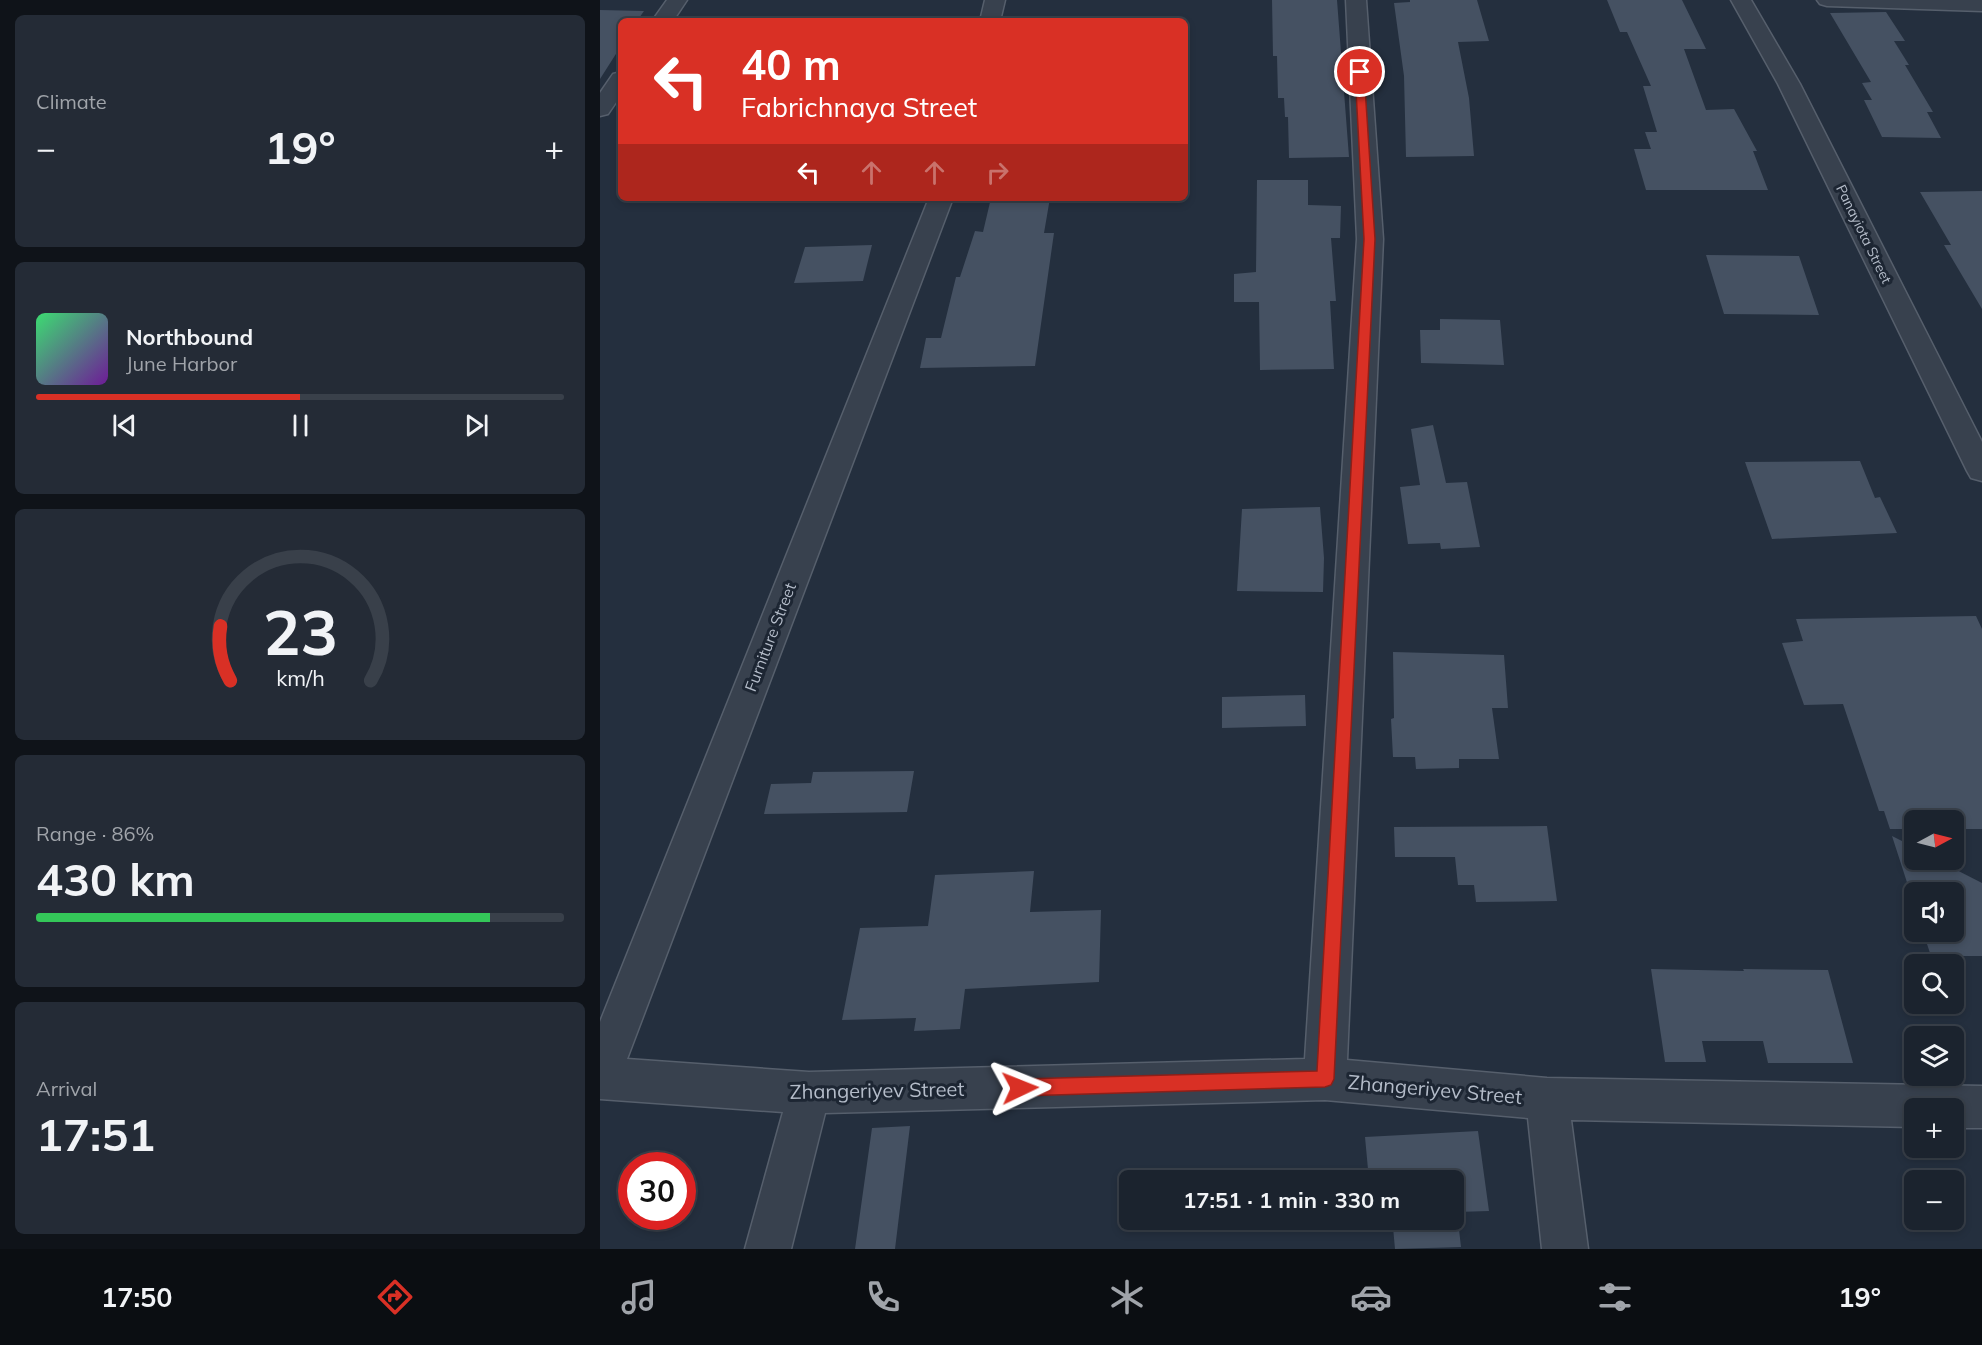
<!DOCTYPE html>
<meta charset="utf-8">
<style>
:root{--surface:#1b232e;--page:#242b36;--text:#f1f3f6;--muted:#a0a4aa;--line:#39404a;--accent:#d93025}
body{margin:0;font-family:Mulish,sans-serif;background:var(--page);color:var(--text);height:100vh;display:flex;flex-direction:column;font-size:22px;white-space:nowrap}
*{box-sizing:border-box;margin:0}
p{font-size:20px;color:var(--muted)}
.icon{flex:none;width:33px;height:33px;fill:none;stroke:currentColor;stroke-width:2;stroke-linecap:round;stroke-linejoin:round}
.map{position:relative;flex:1;overflow:hidden}
.details{display:flex;flex-direction:column;gap:15px;padding:15px;background:#0f1319;width:600px}
.details>*{flex:none}
.top-card{position:absolute;left:18px;top:18px;width:570px;height:183px;border-radius:9px;box-shadow:0 3px 9px #0003,0 0 0 2px var(--line);background:#d93025;color:#fff;overflow:hidden}
.needle{width:39px;rotate:83deg}
.fabs{position:absolute;left:1304px;top:810px;display:grid;gap:12px}
.fabs a{display:grid;place-items:center;width:60px;height:60px;border-radius:9px;background:var(--surface);box-shadow:0 3px 9px #0003,0 0 0 2px var(--line);font-size:30px}
.speed{position:absolute;left:18px;top:1152px;display:flex;gap:12px;font-size:30px;font-weight:700;text-align:center}
.speed>*{display:grid;place-content:center;width:78px;height:78px;border-radius:50%;background:var(--surface);box-shadow:0 3px 9px #0003,0 0 0 2px var(--line);line-height:1}
.speed .limit{border:9px solid #d22;background:#fff;color:#111}
.pin{position:absolute;display:grid;place-items:center;width:51px;height:51px;color:#fff;margin:-26px;border:3px solid #fff;border-radius:50%;box-shadow:0 2px 6px #0007}
.me{position:absolute;width:66px;margin:-33px;rotate:88deg;stroke-linejoin:round;filter:drop-shadow(0 0 4px #0008)}
.turn{display:flex;align-items:center;gap:21px;height:126px;padding:0 24px;font-size:27px}
.turn .icon{width:78px;height:78px;stroke-width:2.5}
.turn b{display:block;font-size:42px;line-height:51px}
.lanes{display:flex;align-items:center;height:57px;padding:0 24px;background:#0003;justify-content:center;gap:30px;direction:ltr}
.lanes .off{opacity:.35}
.big{font-size:45px;font-weight:700;line-height:1.1}
.details .tile{flex:1;display:flex;flex-direction:column;justify-content:center;gap:9px;min-width:0;padding:0 21px;border-radius:9px;background:var(--page)}
.details .dial{align-items:center;gap:0}
.dial svg{height:156px;overflow:visible;fill:none;stroke:var(--line);stroke-width:7;stroke-linecap:round;text-anchor:middle}
.dial text{fill:var(--text);stroke:none}
.song{display:flex;align-items:center;gap:18px}
.cover{width:72px;height:72px;border-radius:9px;background:linear-gradient(135deg,hsl(140 70% 55%),hsl(280 70% 35%))}
.played{height:6px;border-radius:3px;background:linear-gradient(90deg,var(--accent) 50%,var(--line) 50%)}
.keys{display:flex;justify-content:space-around;direction:ltr}
.heat{display:flex;justify-content:space-between;align-items:center;font-size:33px;direction:ltr}
.charge{height:9px;border-radius:4px;background:linear-gradient(90deg,#34c759 86%,var(--line) 0)}
.trip{position:absolute;left:519px;top:1170px;width:345px;height:60px;border-radius:9px;background:var(--surface);box-shadow:0 3px 9px #0003,0 0 0 2px var(--line);font-weight:700;line-height:60px;text-align:center}
.dock{display:flex;height:96px;justify-content:space-around;align-items:center;background:#0b0e12;color:var(--muted)}
.dock .icon{width:42px;height:42px}
.dock .current{color:var(--accent)}
.dock b{font-size:27px;color:var(--text)}
main{display:flex;flex:1;min-height:0}
.map>svg:first-child{display:block}
.building{fill:#455162}
.lines{fill:none;stroke-linecap:round;stroke-linejoin:round}
.minor-casing{stroke:#565f6c;stroke-width:3}
.minor{fill:#38414e;fill-rule:evenodd}
.route{fill:#d93025;stroke:#8d1f18;stroke-width:1.5}
.labels{text-anchor:middle;dominant-baseline:central;stroke-width:6;stroke-linejoin:round;paint-order:stroke}
.far-street-label{font-size:14px;fill:#b4bcc9;stroke:#1d2633}
.street-label{font-size:16px;fill:#b4bcc9;stroke:#1d2633}
.near-street-label{font-size:20px;fill:#b4bcc9;stroke:#1d2633}
</style>
<main>
<section class="details">
<div class="tile"><p>Climate</p>
<div class="heat"><a>−</a><b class="big">19°</b><a>+</a></div>
</div>
<div class="tile">
<div class="song"><i class="cover"></i><div><b>Northbound</b><p>June Harbor</p></div></div>
<div class="played"></div>
<div class="keys"><svg class="icon" aria-label="previous" viewBox="0 0 24 24"><path d="M18 5L8 12l10 7zM5 5v14"/></svg><svg class="icon" aria-label="pause" viewBox="0 0 24 24"><path d="M8 5v14M16 5v14"/></svg><svg class="icon" aria-label="next" viewBox="0 0 24 24"><path d="M6 5l10 7-10 7zM19 5v14"/></svg></div>
</div>
<div class="tile dial"><svg viewBox="0 0 100 80">
<path d="M14 69A42 42 0 1 1 86 69"/>
<path d="M14 69A42 42 0 0 1 9 41" stroke="#d93025"/>
<text x="50" y="56" font-size="32" font-weight="700">23</text>
<text x="50" y="72" font-size="11">km/h</text>
</svg></div>
<div class="tile"><p>Range · 86%</p><b class="big">430 km</b><div class="charge"></div></div>
<div class="tile"><p>Arrival</p><b class="big">17:51</b></div>
</section>
<div class="map">
<svg width="1382" height="1249" viewBox="0 0 1382 1249">
<rect width="100%" height="100%" fill="#242f3e"/>
<path class="building" d="M672 0H737L749 157 689 158 688 117H685L684 98H678L677 56H673Z
M810 0H877L889 41 858 42 869 98 874 156 806 157 804 76 794 3 810 2Z
M1007 0H1082L1106 49H1084L1106 110 1134 109 1157 151H1153L1168 190H1046L1034 149H1051L1045 132H1057L1043 86H1051L1027 32H1020Z
M0 10 44 11 37 21H21V46L0 79Z
M1286 12 1305 41H1294L1309 65H1305L1333 112H1327L1341 138 1282 137 1264 100H1272L1262 83 1271 82 1230 13Z
M657 180H708V205L741 206 740 238H731L736 301H730L734 369 660 370 659 302H634V274L656 272Z
M1382 191V309L1344 245H1351L1320 192Z
M391 198H450L444 233H454L435 366 320 368 326 338H341L356 277H360L375 231 383 232Z
M272 245 263 281 194 283 205 247Z
M1106 255 1199 256 1219 315 1124 314Z
M840 319 900 320 904 365 821 363 820 330H840Z
M833 425 846 483 867 482 880 547 841 549 840 543 808 544 800 487 820 485 811 429Z
M1260 461 1275 498 1280 497 1297 533 1172 539 1145 462Z
M720 507 724 558 723 592 637 591 642 509Z
M1376 616 1382 629V829H1353V820H1314V829H1290L1284 811H1279L1243 704 1204 705 1182 643 1203 641 1196 619Z
M793 652 904 655 908 708H892L899 759H859V768L816 769 815 757H793L791 719 794 718Z
M705 695 706 726 622 728V697Z
M314 771 307 812 164 814 171 784 211 783 213 772Z
M947 826 957 901 876 902 874 885H858L855 857H795L794 827Z
M1292 836 1314 847V860H1337L1382 883V956H1331L1323 932H1353V892H1314V904Z
M434 871 430 912 501 910 499 982 365 989 360 1029 314 1031 316 1018 242 1020 260 928 328 926 335 875Z
M1051 969 1144 971 1143 969 1228 970 1253 1063H1168L1163 1041H1102L1106 1062H1065Z
M310 1126 295 1249H255L272 1128Z
M878 1131 889 1211 857 1212 861 1247 795 1249 793 1227 774 1228 773 1220H854V1180H769L765 1137Z"/>
<g class="lines">
<defs>
<path id="minor" d="M67 0H87L73 21H52Z
M385 0H405L400 21H380Z
M746 0H766L783 239 747 1060 947 1078 1382 1086V1128H1353V1108H1314V1127L971 1120 988 1249H942L928 1118 725 1100 225 1113 191 1249H145L183 1112 0 1099V1022L329 198H353L27 1059 209 1072 705 1059 757 239Z
M1131 0H1151L1200 84 1382 442V481L1371 478 1367 471 1178 84Z
M1217 0H1382V11L1227 6 1220 4Z
M21 72V95L8 114 0 116V93L13 74Z"/>
</defs>
<use href="#minor" class="minor-casing"/>
<use href="#minor" class="minor"/>
</g>
<path class="route" d="M760 69 764 72 775 239 734 1079 731 1085 725 1087 420 1096 414 1094 411 1088 414 1081 420 1079 717 1071 764 239 755 72Z"/>
<g class="labels">
<g class="far-street-label">
<text transform="translate(1264 234) rotate(64)">Panayiota Street</text>
</g>
<g class="street-label">
<text transform="translate(170 637) rotate(-69)">Furniture Street</text>
</g>
<g class="near-street-label">
<text transform="translate(835 1089) rotate(5)">Zhangeriyev Street</text>
<text transform="translate(277 1090) rotate(-1)">Zhangeriyev Street</text>
</g>
</g>
</svg>
<div class="fabs">
<a><svg class="needle" viewBox="-14 -14 28 28"><path d="M0-13l5 13h-10z" fill="#e53935"/><path d="M0 13l5-13h-10z" fill="#a0a4aa"/></svg></a>
<a><svg class="icon" aria-label="sound" viewBox="0 0 24 24"><path d="M4 9h4l5-4v14l-5-4H4zM17 9q2 3 0 6"/></svg></a>
<a><svg class="icon" aria-label="search" viewBox="0 0 24 24"><circle cx="10" cy="10" r="6"/><path d="M15 15l6 6"/></svg></a>
<a><svg class="icon" aria-label="layers" viewBox="0 0 24 24"><path d="M12 4l9 5-9 5-9-5zM3 14l9 5 9-5"/></svg></a>
<a>+</a>
<a>−</a>
</div>
<div class="speed"><div class="limit">30</div></div>
<div class="pin" style="left:760px;top:72px;background:#d93025"><svg class="icon" aria-label="arrive" viewBox="0 0 24 24"><path d="M6 21V4h12l-3 4 3 4H6"/></svg></div>
<svg class="me" style="left:420px;top:1088px" viewBox="-20 -20 40 40"><path d="M0-17L14 15 0 8-14 15z" fill="#d93025" stroke="#fff" stroke-width="4"/></svg>
<div class="trip">17:51 · 1 min · 330 m</div>
<div class="top-card">
<div class="turn"><svg class="icon" aria-label="left" viewBox="0 0 24 24"><path d="M17 20v-9H6M10 6l-5 5 5 5"/></svg><div><b>40 m</b>Fabrichnaya Street</div></div>
<div class="lanes"><svg class="icon" aria-label="left" viewBox="0 0 24 24"><path d="M17 20v-9H6M10 6l-5 5 5 5"/></svg><svg class="icon off" aria-label="ahead" viewBox="0 0 24 24"><path d="M12 20V5M6 11l6-6 6 6"/></svg><svg class="icon off" aria-label="ahead" viewBox="0 0 24 24"><path d="M12 20V5M6 11l6-6 6 6"/></svg><svg class="icon off" aria-label="right" viewBox="0 0 24 24"><path d="M7 20v-9h11M14 6l5 5-5 5"/></svg></div>
</div>
</div>
</main>
<nav class="dock">
<b>17:50</b>
<svg class="icon current" aria-label="directions" viewBox="0 0 24 24"><path d="M12 3l9 9-9 9-9-9zM9 14v-3h6M13 9l2 2-2 2"/></svg>
<svg class="icon" aria-label="music" viewBox="0 0 24 24"><path d="M9 18V5l10-2v13"/><circle cx="6" cy="18" r="3"/><circle cx="16" cy="16" r="3"/></svg>
<svg class="icon" aria-label="phone" viewBox="0 0 24 24"><path d="M5 4h4l2 5-3 2q2 4 5 5l2-3 5 2v4C11 20 4 13 5 4z"/></svg>
<svg class="icon" aria-label="climate" viewBox="0 0 24 24"><path d="M12 3v18M4 7l16 10M4 17L20 7"/></svg>
<svg class="icon" aria-label="car" viewBox="0 0 24 24"><path d="M5 17H2v-5l4-1 3-4h7l3 4 3 1v5h-3M9 17h6M6 11h13"/><circle cx="7" cy="17" r="2"/><circle cx="17" cy="17" r="2"/></svg>
<svg class="icon" aria-label="filters" viewBox="0 0 24 24"><path d="M4 7h16M4 17h16"/><circle cx="9" cy="7" r="2"/><circle cx="15" cy="17" r="2"/></svg>
<b>19°</b>
</nav>
